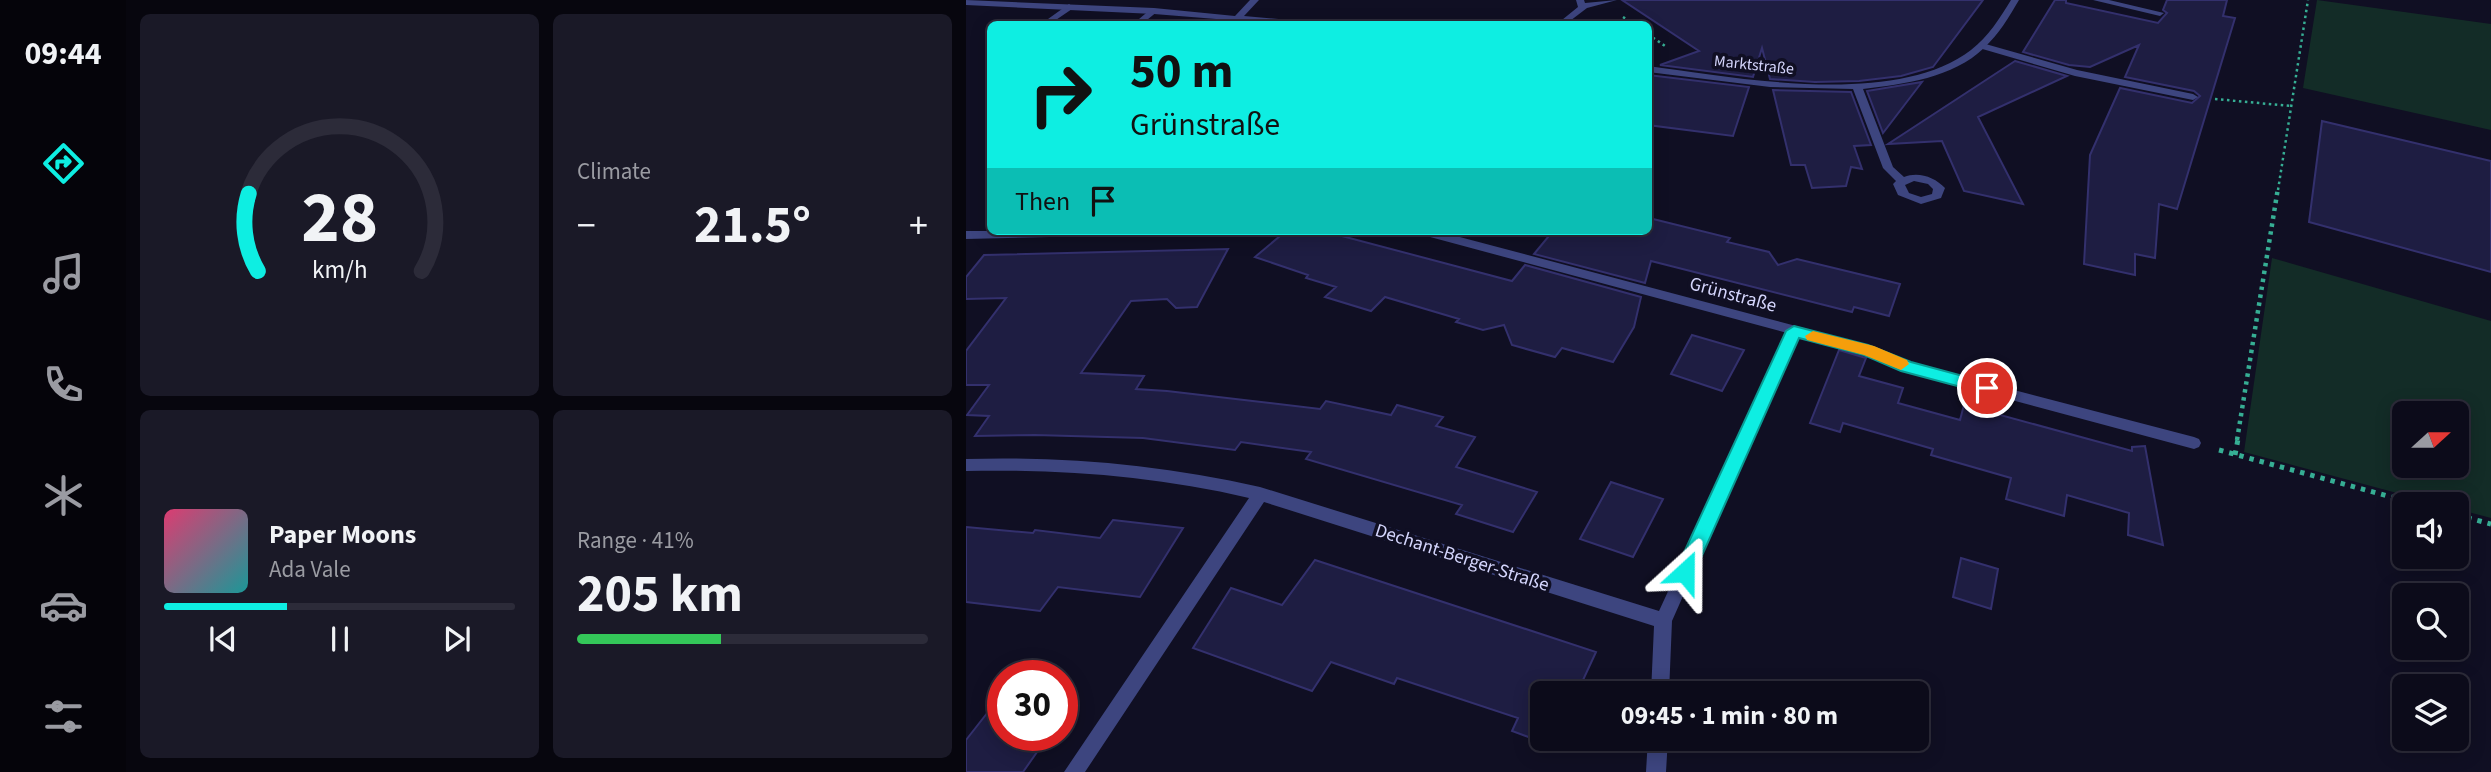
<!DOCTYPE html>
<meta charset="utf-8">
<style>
:root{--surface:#0c0b1a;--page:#1a1927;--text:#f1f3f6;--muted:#9a9ba2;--line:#2c2b39;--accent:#0eeee2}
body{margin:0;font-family:"Source Sans 3",sans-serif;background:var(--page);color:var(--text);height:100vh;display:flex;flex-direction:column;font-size:26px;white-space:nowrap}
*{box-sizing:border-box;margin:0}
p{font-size:23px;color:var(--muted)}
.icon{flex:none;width:38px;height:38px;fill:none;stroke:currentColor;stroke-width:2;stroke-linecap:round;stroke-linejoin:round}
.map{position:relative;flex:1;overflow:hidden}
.details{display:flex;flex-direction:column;gap:14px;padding:14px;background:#07060e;width:840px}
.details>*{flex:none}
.guide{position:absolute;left:21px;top:21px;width:665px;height:214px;border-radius:10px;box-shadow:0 4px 18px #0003,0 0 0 2px var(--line);background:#0eeee2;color:#111;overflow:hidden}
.needle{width:46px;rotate:69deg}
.tools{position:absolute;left:1426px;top:401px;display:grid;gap:14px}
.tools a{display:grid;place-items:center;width:77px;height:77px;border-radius:10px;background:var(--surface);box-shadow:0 4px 18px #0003,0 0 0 2px var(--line);font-size:35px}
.speed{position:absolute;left:21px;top:660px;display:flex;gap:14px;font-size:35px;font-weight:700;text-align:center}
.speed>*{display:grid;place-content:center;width:91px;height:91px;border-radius:50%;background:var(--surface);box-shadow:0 4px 18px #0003,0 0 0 2px var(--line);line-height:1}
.speed .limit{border:10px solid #d22;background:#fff;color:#111}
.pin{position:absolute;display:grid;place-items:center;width:60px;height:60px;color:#fff;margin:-30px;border:4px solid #fff;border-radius:50%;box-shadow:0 2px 7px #0007}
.me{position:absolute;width:77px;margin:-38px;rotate:24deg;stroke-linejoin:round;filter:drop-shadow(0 0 5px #0008)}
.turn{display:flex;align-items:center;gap:24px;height:147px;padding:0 28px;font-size:32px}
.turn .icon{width:91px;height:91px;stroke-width:2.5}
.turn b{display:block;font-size:49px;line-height:60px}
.then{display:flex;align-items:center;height:66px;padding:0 28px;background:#0003;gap:14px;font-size:26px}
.big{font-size:52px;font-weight:700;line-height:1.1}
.details .card{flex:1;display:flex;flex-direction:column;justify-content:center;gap:10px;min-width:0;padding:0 24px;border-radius:10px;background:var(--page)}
.details .dial{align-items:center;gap:0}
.dial svg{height:182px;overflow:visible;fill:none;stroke:var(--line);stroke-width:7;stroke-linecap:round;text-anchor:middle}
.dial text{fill:var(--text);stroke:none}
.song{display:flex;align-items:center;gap:21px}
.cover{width:84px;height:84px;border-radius:10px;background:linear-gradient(135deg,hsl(340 70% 55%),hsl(180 70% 35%))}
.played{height:7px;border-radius:4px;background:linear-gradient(90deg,var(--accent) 35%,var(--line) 35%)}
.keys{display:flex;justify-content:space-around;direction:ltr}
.heat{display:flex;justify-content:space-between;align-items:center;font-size:38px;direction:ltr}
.charge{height:10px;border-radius:5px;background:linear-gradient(90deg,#34c759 41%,var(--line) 0)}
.details .tiles{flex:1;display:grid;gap:14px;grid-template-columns:repeat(2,1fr)}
.trip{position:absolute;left:564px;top:681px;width:399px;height:70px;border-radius:10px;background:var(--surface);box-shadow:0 4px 18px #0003,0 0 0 2px var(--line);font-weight:700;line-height:70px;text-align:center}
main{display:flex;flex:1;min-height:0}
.tabs{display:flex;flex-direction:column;width:126px;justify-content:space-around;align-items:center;background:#05040a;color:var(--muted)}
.tabs .icon{width:49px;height:49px}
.tabs .on{color:var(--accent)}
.tabs b{font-size:32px;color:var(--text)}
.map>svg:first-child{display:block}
.green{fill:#132c27;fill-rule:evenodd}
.building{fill:#1e1d42;stroke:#33306d;stroke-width:2}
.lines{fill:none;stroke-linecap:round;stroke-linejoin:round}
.path-far2{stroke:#36ae94;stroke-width:2.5;stroke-dasharray:2.5 3.5;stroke-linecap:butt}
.path-far1{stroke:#36ae94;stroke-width:4.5;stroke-dasharray:3.5 4.5;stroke-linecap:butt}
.path{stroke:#36ae94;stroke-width:5;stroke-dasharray:4.5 6;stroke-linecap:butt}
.lane{fill:#3d457f;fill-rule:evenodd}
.street{fill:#3d457f;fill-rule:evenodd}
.route{fill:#0eeee2;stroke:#099b93;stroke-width:2}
.slow{fill:#f59e0b}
.labels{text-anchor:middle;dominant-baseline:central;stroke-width:7;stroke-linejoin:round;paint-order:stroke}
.far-street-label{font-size:16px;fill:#d4d5fc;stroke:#100f23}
.street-label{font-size:19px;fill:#d4d5fc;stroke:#100f23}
</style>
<main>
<nav class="tabs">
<b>09:44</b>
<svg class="icon on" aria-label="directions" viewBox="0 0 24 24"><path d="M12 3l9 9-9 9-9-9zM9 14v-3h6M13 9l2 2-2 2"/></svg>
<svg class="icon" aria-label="music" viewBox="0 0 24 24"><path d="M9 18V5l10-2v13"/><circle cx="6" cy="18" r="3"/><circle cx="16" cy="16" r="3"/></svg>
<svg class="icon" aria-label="phone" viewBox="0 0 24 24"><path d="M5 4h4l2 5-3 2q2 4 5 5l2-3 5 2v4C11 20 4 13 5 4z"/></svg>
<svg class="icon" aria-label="climate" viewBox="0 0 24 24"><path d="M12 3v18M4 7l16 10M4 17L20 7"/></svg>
<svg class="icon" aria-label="car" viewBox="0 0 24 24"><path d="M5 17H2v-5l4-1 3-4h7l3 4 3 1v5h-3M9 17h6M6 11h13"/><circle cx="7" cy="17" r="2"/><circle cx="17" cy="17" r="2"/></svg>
<svg class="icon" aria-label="filters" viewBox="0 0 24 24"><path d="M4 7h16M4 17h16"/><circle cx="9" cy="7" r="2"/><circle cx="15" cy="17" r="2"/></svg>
</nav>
<section class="details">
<div class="tiles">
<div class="card dial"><svg viewBox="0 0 100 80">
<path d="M14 69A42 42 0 1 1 86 69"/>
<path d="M14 69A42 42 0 0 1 10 35" stroke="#0eeee2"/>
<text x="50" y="56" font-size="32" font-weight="700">28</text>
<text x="50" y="72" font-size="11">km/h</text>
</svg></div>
<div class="card"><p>Climate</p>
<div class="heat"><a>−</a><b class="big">21.5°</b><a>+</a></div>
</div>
<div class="card">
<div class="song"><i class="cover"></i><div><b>Paper Moons</b><p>Ada Vale</p></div></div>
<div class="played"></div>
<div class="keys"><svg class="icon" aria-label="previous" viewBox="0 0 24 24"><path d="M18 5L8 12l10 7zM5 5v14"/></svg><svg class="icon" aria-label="pause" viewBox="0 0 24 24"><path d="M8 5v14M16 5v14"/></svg><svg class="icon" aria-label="next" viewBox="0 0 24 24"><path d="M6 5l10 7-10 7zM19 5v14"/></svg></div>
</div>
<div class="card"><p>Range · 41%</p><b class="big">205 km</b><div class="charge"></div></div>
</div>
</section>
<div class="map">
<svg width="1525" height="772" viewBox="0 0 1525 772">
<rect width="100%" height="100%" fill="#100f23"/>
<path class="green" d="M1351 0 1525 24V130L1337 88Z
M1306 258 1525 321V518L1491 509V504H1472L1278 452ZM1438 413H1491V466H1438Z"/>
<path class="building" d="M656 0H1017L967 67 935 76 893 81 849 82 804 79 796 48 787 77 694 65 733 51Z
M1089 0H1100V3L1192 23 1201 13 1197 10 1201 0H1261L1257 16 1269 18 1211 209 1193 204 1189 258 1169 254V275L1118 264 1124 155 1154 88 1226 103 1234 96 1228 91 1159 77 1173 45 1124 67 1103 65 1057 52Z
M1049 61 1101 76 1012 117 1057 204 998 191 976 141 922 144Z
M682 75 783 87 767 136 682 125Z
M956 82 917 133 901 91Z
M807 90 885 92 905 145 888 146 896 169 885 167 880 186 846 188 839 165H825Z
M1356 121 1525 161V272L1343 222Z
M683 218 764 238 761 242 803 252 812 265 831 259 934 284 923 316 888 307 886 312 685 261 679 283 568 254 587 231H682Z
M320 231H357L546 281 559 265 675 297 668 327 647 362 596 348 589 357 546 345 538 325 517 330 490 322 493 319 419 297 405 311 359 297 370 287 340 278 342 275 289 257Z
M262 249 231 307 210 308 201 299 165 301 115 373 178 376 170 389 201 391 354 409 360 401 425 415 431 405 477 417 470 426 509 437 490 467 571 492 547 532 490 514 496 505 340 459 345 452 275 442 269 450 177 438 69 435 9 436 23 416 1 415 23 385H0V351L40 298 0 299V277L18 255Z
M726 335 778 350 756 391 705 374Z
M873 350 900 358 893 376 937 388 932 403 994 420 998 405 1166 451V447L1179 446 1197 545 1162 535 1163 513 1101 495 1098 516 1040 499 1045 478 965 455 967 449 877 423 874 432 844 423Z
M645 482 697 499 667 557 614 539Z
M147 520 217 528 174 597 92 587 74 611 0 602V527L67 533 69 530 134 538Z
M995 558 1032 569 1025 609 987 597Z
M349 560 630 652 611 693H576V738H591L587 746 546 731 552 718 431 678 428 684 365 662 346 691 227 648 265 588 316 605Z
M37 693V735H83L57 772H0V740Z"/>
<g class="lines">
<path class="path-far2" d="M657 17 668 24
M682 34 699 46
M1249 99 1325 106
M1312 190 1342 0"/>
<path class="path-far1" d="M1271 440 1312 188"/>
<path class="path" d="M1253 450 1451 504
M1269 455 1272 439
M1491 515 1525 524"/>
<path class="lane" d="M1127 0H1143L1198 13 1194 16Z
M103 4 107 7 106 9 84 24H75Z
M185 9 192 11 176 24H167Z
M1016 43 1111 70 1227 94 1232 97 1227 100 1109 76 1013 48V44Z"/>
<path class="street" d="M0 0 188 8 269 16 284 0H293L278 16 335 21 339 24H311L188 14 0 5Z
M610 0H618L619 3 651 0 621 8 600 24H591L612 7Z
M1045 0H1053C1043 17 1033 34 1018 48 987 78 938 84 897 89L927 167 938 177C952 171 969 177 979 188L975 198 955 204 932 195 927 184 930 181 917 168 887 89 804 87 682 72V66C772 78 929 108 1005 50 1022 37 1034 18 1045 0ZM948 181 962 184 967 189 966 194 955 197 943 193 939 185Z
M0 231H180L174 235 0 239Z
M451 231H471L902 345 945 363 1228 437 1233 439 1235 443 1233 447 1228 449 941 372 898 354 832 336 706 621 703 693H685L688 626 298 502 119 772H98L283 498C189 476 96 469 0 471V459C100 456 197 465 294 487L693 611 821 333 453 234Z
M682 738H702L700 772H680Z"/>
</g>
<path class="route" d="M828 326 902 345 945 362 1027 384 1029 388 1021 394 935 371 898 355 833 338 726 578 719 581 712 578 709 572 820 331Z"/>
<path class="slow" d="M847 331 908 346 941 360 943 364 935 370 898 355 841 340 839 336Z"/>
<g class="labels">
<g class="far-street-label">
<text transform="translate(788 65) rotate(6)">Marktstraße</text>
</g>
<g class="street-label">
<text transform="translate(767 295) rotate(15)">Grünstraße</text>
<text transform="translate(496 558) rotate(18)">Dechant-Berger-Straße</text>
</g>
</g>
</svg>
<div class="tools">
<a><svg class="needle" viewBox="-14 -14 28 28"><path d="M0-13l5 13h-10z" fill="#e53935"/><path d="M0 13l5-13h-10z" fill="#9a9ba2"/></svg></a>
<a><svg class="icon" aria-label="sound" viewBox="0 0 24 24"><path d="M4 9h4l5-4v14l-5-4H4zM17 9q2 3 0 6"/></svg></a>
<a><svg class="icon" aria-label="search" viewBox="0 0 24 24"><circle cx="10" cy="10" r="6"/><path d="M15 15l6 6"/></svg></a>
<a><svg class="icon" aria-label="layers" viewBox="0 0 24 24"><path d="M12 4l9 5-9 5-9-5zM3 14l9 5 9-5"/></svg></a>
</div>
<div class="speed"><div class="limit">30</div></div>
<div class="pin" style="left:1021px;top:388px;background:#d93025"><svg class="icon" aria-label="arrive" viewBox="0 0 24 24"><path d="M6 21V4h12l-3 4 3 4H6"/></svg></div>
<svg class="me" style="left:719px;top:572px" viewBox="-20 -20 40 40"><path d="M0-17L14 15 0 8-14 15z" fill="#0eeee2" stroke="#fff" stroke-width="4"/></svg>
<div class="trip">09:45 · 1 min · 80 m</div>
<div class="guide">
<div class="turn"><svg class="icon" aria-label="right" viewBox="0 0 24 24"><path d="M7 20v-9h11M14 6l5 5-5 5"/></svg><div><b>50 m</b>Grünstraße</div></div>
<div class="then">Then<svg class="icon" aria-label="arrive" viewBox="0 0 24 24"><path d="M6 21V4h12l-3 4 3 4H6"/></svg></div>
</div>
</div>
</main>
